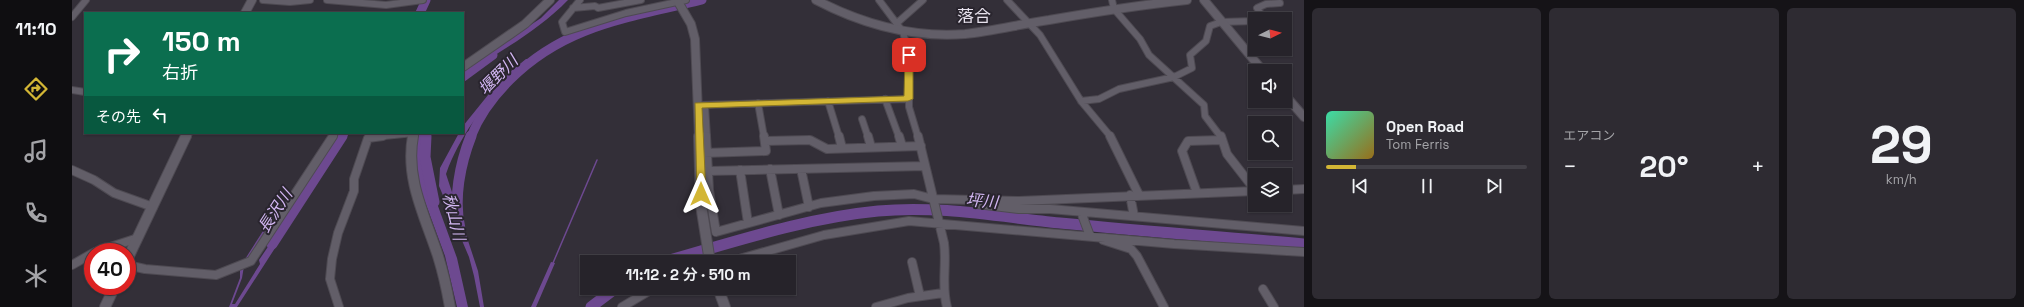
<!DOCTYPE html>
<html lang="ja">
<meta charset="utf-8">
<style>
:root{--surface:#26232a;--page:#2e2b32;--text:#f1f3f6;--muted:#a4a4a8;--line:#424047;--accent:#d3b635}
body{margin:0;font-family:"Space Grotesk","Noto Sans JP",sans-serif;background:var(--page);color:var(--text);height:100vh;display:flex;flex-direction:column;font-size:15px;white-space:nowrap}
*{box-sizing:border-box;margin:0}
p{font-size:13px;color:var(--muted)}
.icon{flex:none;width:22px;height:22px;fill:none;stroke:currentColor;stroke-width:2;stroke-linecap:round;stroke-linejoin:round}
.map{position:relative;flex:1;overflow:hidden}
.side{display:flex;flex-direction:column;gap:8px;padding:8px;background:#151317;width:720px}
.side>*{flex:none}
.guide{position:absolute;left:12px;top:12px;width:380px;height:122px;border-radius:0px;box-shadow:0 1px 3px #0004,0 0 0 1px var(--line);background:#0b6e4f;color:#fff;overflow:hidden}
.needle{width:26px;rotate:84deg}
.tools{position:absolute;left:1176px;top:12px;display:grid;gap:8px}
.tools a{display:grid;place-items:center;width:44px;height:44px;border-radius:0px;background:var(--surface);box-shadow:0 1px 3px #0004,0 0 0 1px var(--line);font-size:20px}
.speed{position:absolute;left:12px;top:243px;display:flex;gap:8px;font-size:20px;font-weight:700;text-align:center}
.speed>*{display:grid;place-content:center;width:52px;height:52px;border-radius:50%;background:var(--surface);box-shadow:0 1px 3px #0004,0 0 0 1px var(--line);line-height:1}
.speed .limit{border:6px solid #d22;background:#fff;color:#111}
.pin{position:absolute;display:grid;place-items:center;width:34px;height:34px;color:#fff;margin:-17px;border-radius:8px;box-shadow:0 2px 6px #0006}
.me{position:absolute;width:44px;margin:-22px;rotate:0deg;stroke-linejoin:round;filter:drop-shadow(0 0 3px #0008)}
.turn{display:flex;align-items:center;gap:14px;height:84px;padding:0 12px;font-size:18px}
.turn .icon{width:52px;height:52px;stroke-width:2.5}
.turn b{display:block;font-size:28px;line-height:34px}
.then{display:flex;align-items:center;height:38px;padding:0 12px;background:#0003;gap:8px;font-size:15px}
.big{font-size:30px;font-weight:600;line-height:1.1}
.side .card{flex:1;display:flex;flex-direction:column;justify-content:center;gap:6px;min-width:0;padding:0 14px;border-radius:6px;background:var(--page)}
.side .dial{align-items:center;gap:0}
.dial b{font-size:52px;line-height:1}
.song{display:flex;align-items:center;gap:12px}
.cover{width:48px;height:48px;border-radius:6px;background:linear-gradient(135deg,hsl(160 70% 55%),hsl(40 70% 35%))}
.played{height:4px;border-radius:2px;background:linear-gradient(90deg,var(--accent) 15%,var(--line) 15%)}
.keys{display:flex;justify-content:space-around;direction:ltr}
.heat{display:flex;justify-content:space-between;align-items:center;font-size:22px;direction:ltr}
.side .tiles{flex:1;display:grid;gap:8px;grid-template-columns:repeat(3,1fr)}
.trip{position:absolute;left:508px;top:255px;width:216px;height:40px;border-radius:0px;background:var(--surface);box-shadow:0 1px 3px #0004,0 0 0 1px var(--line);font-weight:600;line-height:40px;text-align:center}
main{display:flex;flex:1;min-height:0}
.tab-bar{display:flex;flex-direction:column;width:72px;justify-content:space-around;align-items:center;background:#0f0e11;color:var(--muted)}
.tab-bar .icon{width:28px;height:28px}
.tab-bar .on{color:var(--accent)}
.tab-bar b{font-size:18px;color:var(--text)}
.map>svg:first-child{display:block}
.water{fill:#6d4990}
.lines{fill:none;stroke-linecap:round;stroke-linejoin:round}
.stream{stroke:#6d4990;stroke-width:1.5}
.river-far1{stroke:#6d4990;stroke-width:9}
.river{stroke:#6d4990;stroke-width:11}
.street-far1-casing{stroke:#4e4a52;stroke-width:8}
.street-casing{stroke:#4e4a52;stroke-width:10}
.secondary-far1-casing{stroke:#4e4a52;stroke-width:10}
.secondary-casing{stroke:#4e4a52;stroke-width:12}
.street-far1{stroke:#625e68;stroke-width:6}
.street{stroke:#625e68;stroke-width:8}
.secondary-far1{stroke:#625e68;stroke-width:8}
.secondary{stroke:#625e68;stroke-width:10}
.route{fill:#d3b635;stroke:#897622}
.labels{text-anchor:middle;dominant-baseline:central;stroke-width:4;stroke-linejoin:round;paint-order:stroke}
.water-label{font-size:16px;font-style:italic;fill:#d3b7f3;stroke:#29252e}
.quarter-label{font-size:17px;fill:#e7e2ed;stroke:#29252e}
</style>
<main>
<nav class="tab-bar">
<b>11:10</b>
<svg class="icon on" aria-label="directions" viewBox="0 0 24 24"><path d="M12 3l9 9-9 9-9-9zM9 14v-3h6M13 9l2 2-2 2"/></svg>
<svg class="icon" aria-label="music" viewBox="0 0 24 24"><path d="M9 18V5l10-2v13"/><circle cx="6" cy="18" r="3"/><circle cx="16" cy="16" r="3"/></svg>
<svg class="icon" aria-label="phone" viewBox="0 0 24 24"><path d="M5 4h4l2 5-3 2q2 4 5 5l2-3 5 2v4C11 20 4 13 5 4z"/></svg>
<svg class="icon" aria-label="climate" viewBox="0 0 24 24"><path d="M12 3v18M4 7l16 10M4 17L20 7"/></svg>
</nav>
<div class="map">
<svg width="1232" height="307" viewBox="0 0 1232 307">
<rect width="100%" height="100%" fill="#332f38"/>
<path class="water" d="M487 0H496C466 31 427 52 391 75V70L469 18Z
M454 59H461C423 90 391 127 374 174L406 271 412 307H408L402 276 397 257 367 186 368 168 387 133H391V126L429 79Z
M346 133H352L351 165 385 258 396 307H385L373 256 349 191 343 163Z
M191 231H193L172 266 170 278 160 304H163L188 264 187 260 206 232 209 233 204 243 205 245 165 307H157L168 278V267Z
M479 262 483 263 464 307H459Z"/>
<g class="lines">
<path class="stream" d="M192 232 201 221
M481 263 525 160"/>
<path class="river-far1" d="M348 13 354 0
M391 77 421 55
M269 137 272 133
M354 137V133
M399 137C407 116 422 96 438 80 494 24 558 18 630 0"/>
<path class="river" d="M354 136 353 157 362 202
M388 229C381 199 388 164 399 136
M200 244 270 136
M591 262C662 242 733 218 806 211 867 205 928 217 988 223 1069 231 1151 237 1232 244
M519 307 544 288"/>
<defs>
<path id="street-far1" d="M191 0 218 2 238 0
M255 0 314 5 351 0
M508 0 490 22 493 32 554 13 614 0
M807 0 831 32 837 55V107L846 137
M935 0 968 35 1009 101 1039 137
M1040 0 1042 9 1068 39 1077 55 1132 105 1133 116 1149 137
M501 8 523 6 526 8 569 0
M0 17 14 0
M1192 19 1185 8 1194 4 1208 3
M825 23 851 0
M0 90 13 92
M813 99 827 137
M756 101 767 137
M1009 101 1027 99 1047 89 1102 77 1120 68 1118 55 1134 41 1138 26 1149 22 1183 21
M686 103 692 137
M629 105 836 99
M633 105 635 137
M790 119 796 137
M260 137 263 133
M302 137 342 133"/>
<path id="street" d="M634 136 637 190 644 232 749 203 802 196 842 194 861 199 947 201 1183 191
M767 136 770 148
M796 136 799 147
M827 136 830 146
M846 136 872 243C875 265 869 286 875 307
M1038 136 1067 195
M1149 136 1155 154 1183 190
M693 141 738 140 755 149 849 146
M632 153 694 151 692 136
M698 169 707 215
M729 169 737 207
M0 170 22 180 42 193 81 207
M668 170 676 223
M637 171 853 166
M1213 190 1232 189
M1125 193 1110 151 1116 141 1149 140
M1058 195 1062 216
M905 204 947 209H978L1232 231
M1009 212 1018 236
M1031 240 1059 249 1065 256 1092 307
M23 252 66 238
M657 262 752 235 837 221 1102 244 1232 252
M840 262 848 296
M0 265 21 253
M55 265 73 269 144 275 179 261 261 136
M1191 289 1202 307
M267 307 258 279 260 259 266 233 282 191V179L296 138 311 136
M550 307 582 288
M804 307 836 298 871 293"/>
<path id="secondary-far1" d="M605 0 619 24 623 39 627 137
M744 0C790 24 840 38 893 34 921 31 949 24 977 20 1023 12 1069 5 1115 0
M1132 0 1191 71
M173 13 180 0
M391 67 453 24 478 0
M1213 95 1232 117
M114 137 116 133
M341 137 342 133"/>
<path id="secondary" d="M341 136C333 179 353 216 366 256 371 272 375 290 378 307
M627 136 629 205 638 262
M55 260 114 136
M646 288 653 307
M33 307 43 286"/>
</defs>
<use href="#street-far1" class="street-far1-casing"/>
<use href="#street" class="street-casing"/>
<use href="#secondary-far1" class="secondary-far1-casing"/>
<use href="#secondary" class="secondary-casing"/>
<use href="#street-far1" class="street-far1"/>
<use href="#street" class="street"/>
<use href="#secondary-far1" class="secondary-far1"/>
<use href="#secondary" class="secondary"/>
</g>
<path class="route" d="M837 52 841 55V99L836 101 630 108 634 194 632 197H625L623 103 832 96 833 55Z"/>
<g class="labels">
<g class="water-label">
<text transform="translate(426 75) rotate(-45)">堰野川</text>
<text transform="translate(910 201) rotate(5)">坪川</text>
<text transform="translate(203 211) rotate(-57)">長沢川</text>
<text transform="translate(382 217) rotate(76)">秋山川</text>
</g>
<g class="quarter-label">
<text x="902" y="16">落合</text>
</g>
</g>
</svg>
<div class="tools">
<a><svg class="needle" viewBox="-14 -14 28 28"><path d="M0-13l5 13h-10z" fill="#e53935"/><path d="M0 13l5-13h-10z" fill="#a4a4a8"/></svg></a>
<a><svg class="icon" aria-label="sound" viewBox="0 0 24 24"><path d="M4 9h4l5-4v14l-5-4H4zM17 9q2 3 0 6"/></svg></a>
<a><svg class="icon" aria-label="search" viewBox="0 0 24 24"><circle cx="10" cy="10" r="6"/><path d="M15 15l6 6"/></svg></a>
<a><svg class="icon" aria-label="layers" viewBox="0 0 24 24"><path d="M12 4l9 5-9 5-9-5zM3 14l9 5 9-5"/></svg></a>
</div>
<div class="speed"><div class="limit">40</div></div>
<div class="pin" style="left:837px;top:55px;background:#d93025"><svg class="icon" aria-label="arrive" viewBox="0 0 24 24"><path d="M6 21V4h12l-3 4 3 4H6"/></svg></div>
<svg class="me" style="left:629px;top:194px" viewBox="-20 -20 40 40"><path d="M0-17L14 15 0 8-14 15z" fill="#d3b635" stroke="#fff" stroke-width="4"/></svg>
<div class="trip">11:12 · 2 分 · 510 m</div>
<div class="guide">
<div class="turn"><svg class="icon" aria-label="right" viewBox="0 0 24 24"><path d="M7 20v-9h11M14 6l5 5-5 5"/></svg><div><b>150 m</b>右折</div></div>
<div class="then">その先<svg class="icon" aria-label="left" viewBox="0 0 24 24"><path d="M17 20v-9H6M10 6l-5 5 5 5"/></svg></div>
</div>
</div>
<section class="side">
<div class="tiles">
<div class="card">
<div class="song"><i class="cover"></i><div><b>Open Road</b><p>Tom Ferris</p></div></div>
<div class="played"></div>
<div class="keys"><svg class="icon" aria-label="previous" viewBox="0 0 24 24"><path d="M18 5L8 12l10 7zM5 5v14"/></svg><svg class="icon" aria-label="pause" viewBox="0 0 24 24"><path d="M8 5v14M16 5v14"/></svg><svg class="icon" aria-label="next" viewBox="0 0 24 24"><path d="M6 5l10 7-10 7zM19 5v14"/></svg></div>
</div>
<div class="card"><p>エアコン</p>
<div class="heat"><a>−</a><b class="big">20°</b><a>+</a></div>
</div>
<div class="card dial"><b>29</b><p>km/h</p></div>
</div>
</section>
</main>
